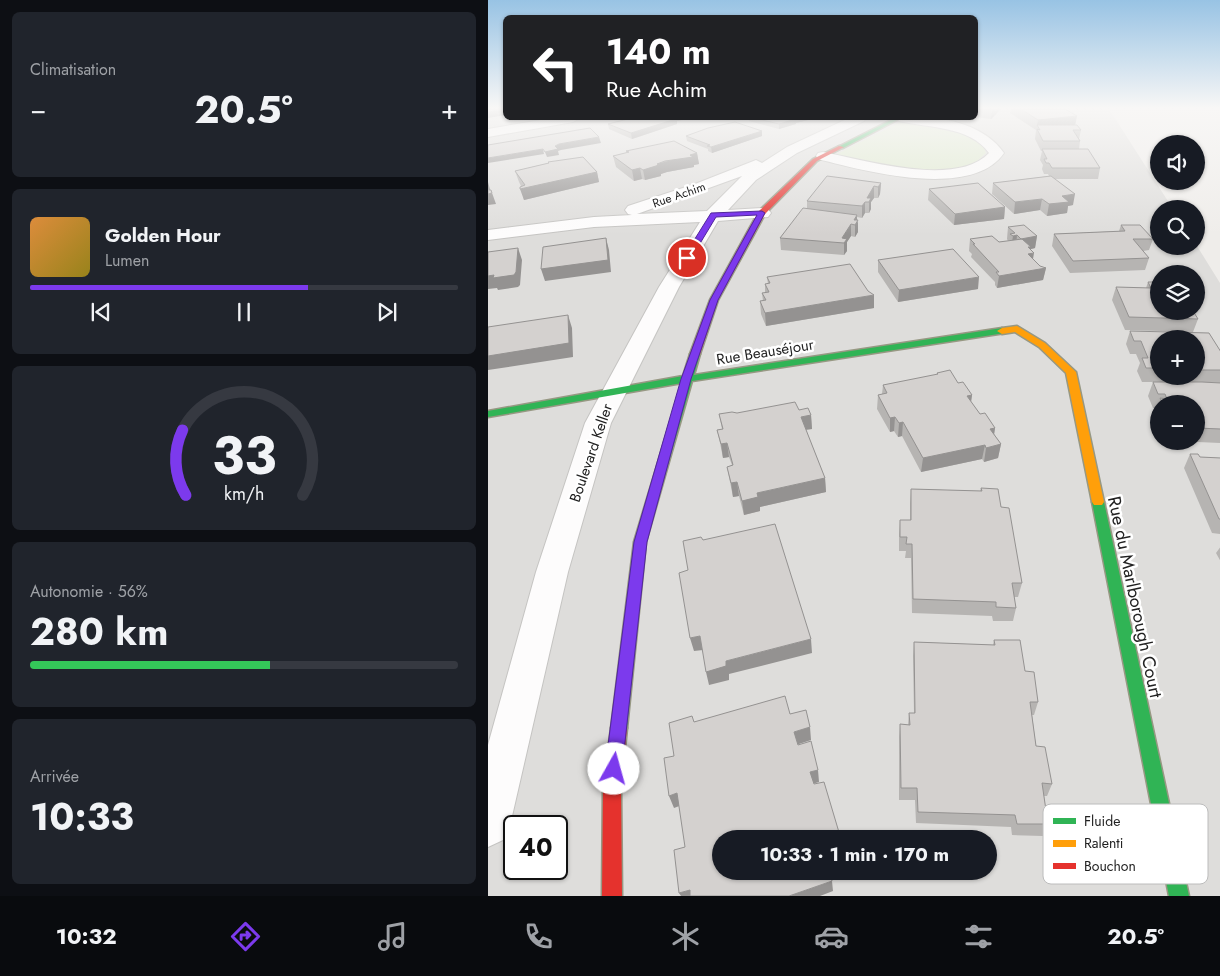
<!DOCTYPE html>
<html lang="fr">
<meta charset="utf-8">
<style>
:root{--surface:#171b24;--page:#20242c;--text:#f1f3f6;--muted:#9ea1a6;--line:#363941;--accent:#7c3aed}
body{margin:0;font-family:Jost,sans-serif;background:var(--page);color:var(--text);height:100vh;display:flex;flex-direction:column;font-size:19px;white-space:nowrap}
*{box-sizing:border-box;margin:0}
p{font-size:16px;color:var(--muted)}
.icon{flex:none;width:28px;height:28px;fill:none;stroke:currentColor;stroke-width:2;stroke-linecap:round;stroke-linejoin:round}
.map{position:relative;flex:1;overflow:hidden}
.details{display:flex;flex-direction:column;gap:12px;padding:12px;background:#0d0f14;width:488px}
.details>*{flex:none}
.top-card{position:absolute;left:15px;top:15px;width:475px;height:105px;border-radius:8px;box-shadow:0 1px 4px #0004;background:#202124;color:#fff;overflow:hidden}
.buttons{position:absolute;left:662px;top:135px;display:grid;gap:10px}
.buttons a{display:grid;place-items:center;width:55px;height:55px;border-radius:50%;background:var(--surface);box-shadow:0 1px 4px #0004;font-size:25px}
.speed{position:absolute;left:15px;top:815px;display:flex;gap:10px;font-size:25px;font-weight:700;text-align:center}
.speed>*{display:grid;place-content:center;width:65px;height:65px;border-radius:50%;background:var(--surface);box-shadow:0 1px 4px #0004;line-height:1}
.speed .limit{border:2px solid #111;border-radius:8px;background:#fff;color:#111}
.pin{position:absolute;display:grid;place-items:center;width:42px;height:42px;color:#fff;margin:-21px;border:2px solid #fff;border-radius:50%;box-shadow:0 1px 5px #0007}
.me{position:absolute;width:55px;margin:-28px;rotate:7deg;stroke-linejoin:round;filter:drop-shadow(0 0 4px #0008)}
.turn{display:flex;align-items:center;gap:18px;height:105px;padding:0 20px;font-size:22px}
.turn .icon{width:65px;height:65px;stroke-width:2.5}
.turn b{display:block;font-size:35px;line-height:42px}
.big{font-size:38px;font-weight:700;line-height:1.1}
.details .widget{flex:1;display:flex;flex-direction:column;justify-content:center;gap:8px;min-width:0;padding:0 18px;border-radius:8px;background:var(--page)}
.details .dial{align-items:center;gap:0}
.dial svg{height:130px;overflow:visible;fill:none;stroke:var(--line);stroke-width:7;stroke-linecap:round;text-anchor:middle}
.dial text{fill:var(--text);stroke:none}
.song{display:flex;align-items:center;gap:15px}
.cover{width:60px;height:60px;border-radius:8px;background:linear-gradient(135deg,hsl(30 70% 55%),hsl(50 70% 35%))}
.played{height:5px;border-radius:2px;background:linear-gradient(90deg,var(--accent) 65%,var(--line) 65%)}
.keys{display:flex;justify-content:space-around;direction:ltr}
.heat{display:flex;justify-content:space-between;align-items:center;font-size:28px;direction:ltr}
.charge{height:8px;border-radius:4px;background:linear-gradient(90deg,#34c759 56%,var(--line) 0)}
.trip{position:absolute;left:224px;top:830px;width:285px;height:50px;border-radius:25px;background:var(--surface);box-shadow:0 1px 4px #0004;font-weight:700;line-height:50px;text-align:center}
.menu{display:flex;height:80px;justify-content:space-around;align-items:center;background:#090b0e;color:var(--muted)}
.menu .icon{width:35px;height:35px}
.menu .active{color:var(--accent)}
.menu b{font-size:22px;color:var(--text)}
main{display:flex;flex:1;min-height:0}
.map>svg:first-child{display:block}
.residential{fill:#dedddb;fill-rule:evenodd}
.grass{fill:#dde9cc}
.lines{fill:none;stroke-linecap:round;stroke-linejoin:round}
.street-casing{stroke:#c5c4c2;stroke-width:2}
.fast-casing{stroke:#979883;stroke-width:3}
.slow-casing{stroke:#979883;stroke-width:3}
.jam-casing{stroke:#979883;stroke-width:3}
.street{fill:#fdfcfc;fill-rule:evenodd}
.fast{fill:#30b455;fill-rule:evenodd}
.slow{fill:#ff9f0a;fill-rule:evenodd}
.jam{fill:#e5322d;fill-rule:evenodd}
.wall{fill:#b6b4b2;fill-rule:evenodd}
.shaded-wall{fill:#949291}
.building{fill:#d4d1cf;stroke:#949291}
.route{fill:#7c3aed;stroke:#51269a}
.labels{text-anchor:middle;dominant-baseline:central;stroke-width:5;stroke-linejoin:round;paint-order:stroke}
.far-street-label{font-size:12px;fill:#212121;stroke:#fff}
.street-label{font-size:15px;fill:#212121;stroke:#fff}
.near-street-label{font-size:18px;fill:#212121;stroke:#fff}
.key{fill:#fff;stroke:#bcbcbc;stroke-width:1}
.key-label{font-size:14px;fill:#212121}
</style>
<main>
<section class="details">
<div class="widget"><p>Climatisation</p>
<div class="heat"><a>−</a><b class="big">20.5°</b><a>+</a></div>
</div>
<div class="widget">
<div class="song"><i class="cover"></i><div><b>Golden Hour</b><p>Lumen</p></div></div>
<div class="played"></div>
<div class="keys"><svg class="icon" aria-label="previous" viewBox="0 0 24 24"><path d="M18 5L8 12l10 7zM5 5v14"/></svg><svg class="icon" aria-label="pause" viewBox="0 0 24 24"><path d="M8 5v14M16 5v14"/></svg><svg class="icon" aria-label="next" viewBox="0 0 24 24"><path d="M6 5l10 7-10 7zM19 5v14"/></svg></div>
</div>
<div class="widget dial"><svg viewBox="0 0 100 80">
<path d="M14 69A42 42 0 1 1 86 69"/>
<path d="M14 69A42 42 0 0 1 12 29" stroke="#7c3aed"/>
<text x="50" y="56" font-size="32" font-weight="700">33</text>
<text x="50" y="72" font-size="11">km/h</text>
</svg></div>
<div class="widget"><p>Autonomie · 56%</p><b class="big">280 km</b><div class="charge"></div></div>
<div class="widget"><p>Arrivée</p><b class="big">10:33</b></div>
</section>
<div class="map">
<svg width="733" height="896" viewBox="0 0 733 896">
<rect width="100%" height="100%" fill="#efedea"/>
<path class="residential" d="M0 109H17L18 118H488V109H621L685 209H671V246H709L732 283V896H0ZM671 274H709V311H671ZM671 339H709V376H671ZM671 404H709V441H671ZM26 826H69V869H26ZM232 839H500V871H232Z"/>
<path class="grass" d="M414 121 484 136 494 143 498 153C493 157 488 163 483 165 440 179 390 164 347 155Z"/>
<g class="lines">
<defs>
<path id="street" d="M65 118H92L85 122 0 137V129Z
M361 118H378L376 121 309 153 268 180 240 210 274 208 280 209 283 213 280 217 230 221 191 287 123 423 80 572 22 825 15 840 0 847V745L48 572 97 423 171 287 212 222 106 227 0 240V230L106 217 144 215 140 214 137 210 140 206 207 184 263 162 268 160 274 163 299 147ZM254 176 219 211 149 214Z
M409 118C444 113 495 122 516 153 484 200 376 171 330 159L328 156 330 153 335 152C377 160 468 188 501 153 482 126 440 128 411 121Z"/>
<path id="fast" d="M407 118H413L355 148 350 147Z
M514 328 519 331 517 333 204 381 158 542 139 728 137 734 131 736 125 734 123 728 146 542 194 383 0 417V411L195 376 202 354 207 351 212 354 206 375Z
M610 498 614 499 616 502 701 896H681L604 502 606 499Z"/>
<path id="slow" d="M529 326 557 343 588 372 616 502 614 505H606L604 502 578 373 551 347 527 332 514 334 509 331 514 328Z"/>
<path id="jam" d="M351 146 356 147 329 161 277 214 230 300 212 354 207 357 204 356 202 354 222 300 271 211 325 159Z
M131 720 137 722 139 728 133 788 134 896H114L115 788 123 728 125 722Z"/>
</defs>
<use href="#street" class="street-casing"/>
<use href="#fast" class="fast-casing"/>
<use href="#slow" class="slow-casing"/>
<use href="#jam" class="jam-casing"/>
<use href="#street" class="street"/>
<use href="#fast" class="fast"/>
<use href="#slow" class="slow"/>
<use href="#jam" class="jam"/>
</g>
<path class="wall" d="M488 109H513L503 119 488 117Z
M523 109H577L587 125 593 130 591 139 592 141 591 149 612 168 610 179H567L585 205 580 206 579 213 559 216 552 210 526 214 504 194 505 183 561 176 560 174H556L554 169 555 165 552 160 554 151H553L547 139 548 130 522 113Z
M144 118H204L189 121V124L144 139 121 129 120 124Z
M261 118H324L320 120 308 123V124L291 129 261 121Z
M198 136H274L224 153 220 151V149L199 141Z
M138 151 209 153 211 164 206 165V167L179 172 173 174V176L157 180 154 179 146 181 128 167 125 156 139 153Z
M60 162 109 172 111 182 36 200 33 186 31 182 27 171 60 163Z
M393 183 392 194 390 198H386L383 202V209L381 213H377L374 218 369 217 370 232 367 237 363 236 359 242V251L356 255 293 250 292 238 319 209V201Z
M441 189 517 207 516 219 466 225 440 200Z
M633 225 665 239 661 250 655 251 661 258 657 270 582 273 564 246 566 234 631 231Z
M520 227 549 236 547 248 543 249V250L545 259 552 266 558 268 555 280 509 288 507 285V282L483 257 484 254 481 251 482 239 511 242 520 241 519 239Z
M390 260 490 289 410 302 390 272Z
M279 277 386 308 278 326 273 314 272 301H275L274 293H277V284H280Z
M660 282 710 319 705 332 637 330 624 300 628 287 658 288Z
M642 331 721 333 733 352V443L688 441H709V404H671V422L667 412 669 408H665L660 396 665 382H670H654L649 371 652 363 648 354H642L638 344ZM671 339H709V376H671Z
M449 373 470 383 484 395 483 402 492 414 507 428 506 434 513 444 510 458 496 462 494 459 433 472 414 436 410 437 406 431 402 432 389 409 390 395 394 394 395 385 448 375Z
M311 410 323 415 324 429 318 430 337 478 338 492 272 507V511L256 515 251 496 245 497 239 467 244 465 241 457 235 458 232 443 229 430 234 429 231 414Z
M702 454 712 457 733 458V534L724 533 696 468Z
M493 488 513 507 534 583 530 597H526L528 608 525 621H505L504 616 424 613 423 558H417L418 551H411V534L412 520H422V503L423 489 492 491Z
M733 546V562L728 553Z
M506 640 537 671 550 702 546 715H544L548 746 564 784 559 796H556L560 824 555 836 524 835 523 827 428 823 427 800H411V737L412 724 420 725 421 713H426L425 656 426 642 505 645Z"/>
<path class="shaded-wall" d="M18 109V115L0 118V112Z
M504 109H513L503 119Z
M589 116 587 126 549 125 548 130 550 120Z
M184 118H204L189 121V124L144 139 143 133Z
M305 118H324L320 120 308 123V124L291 129V124Z
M274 131V136L224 153 223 147Z
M111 137 113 143 73 150 70 151 71 155 59 157 57 152 71 144Z
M55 149 56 154 0 163V158Z
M209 153 211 164 206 165V167L179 172 173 174V176L157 180 155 170 169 164Z
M152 168 154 179 146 181 144 170Z
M109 172 111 182 36 200 32 189Z
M0 182 3 193V190L8 204 0 205Z
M393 183 392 194 390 198V187Z
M386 186V198L383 202V209L381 213V202L379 198Z
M587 194 585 205 580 206 579 213 559 216 561 204 574 196Z
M554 199 552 210 526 214 527 202Z
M377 202V213L374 218V206Z
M517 207 516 219 466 225 467 214Z
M369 215V223L370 220V232L367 237V225L366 220Z
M363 224V236L359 242V251L356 255V243L354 238Z
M529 235 528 247 523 248 525 236Z
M549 236 547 248 543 249 542 254 546 253 544 265 533 239Z
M118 238 121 250 123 272 57 281 53 269Z
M30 248 34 260 32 285 30 287 10 290 9 288 0 289V276Z
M558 268 555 280 509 288 511 276Z
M491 277 490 289 410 302 411 290Z
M386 295V308L278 326 277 313Z
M80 315 84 328 85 357 0 370V356Z
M484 395 482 409 479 396Z
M323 415 324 429 314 430 313 417Z
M407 417 406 431 402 432V418Z
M415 422 414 436 410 437 411 423Z
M507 428 505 442 502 429Z
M239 443 241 457 235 458 233 444Z
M513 444 510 458 496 462 498 448Z
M497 445 494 459 433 472 435 458Z
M337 478 338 492 272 507V511L256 515 254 501 269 493Z
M249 482 251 496 245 497 243 483Z
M212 636 215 650 206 651 202 638Z
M323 639 324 653 241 674V680L221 685 218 672 238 661Z
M322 727 323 740 308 745 306 732Z
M330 770 331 782 324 784 322 772Z
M189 793 194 805 186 808 181 796Z
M344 881 345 891 332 896H301Z
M202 890 205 896H193L191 893Z"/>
<path class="building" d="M0 109H17L0 112Z
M533 109H577L589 116 550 120Z
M144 118H185L188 119 143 133 120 124Z
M266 118H308H305L308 119 291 124Z
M247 122 274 131 223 147 219 146 222 145 198 136 220 128Z
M549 125H589L593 130H585L592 141H555L549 129 552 130Z
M102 128 111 137 71 144 67 146 70 149 57 152 55 149 0 158V145Z
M186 141 209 153 202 155 205 157 177 161 169 164 171 165 155 170 152 168 144 170 125 156 141 152 138 151Z
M554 149H600L612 168H564L561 163H558L556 159H559Z
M95 157 109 172 32 189V187L37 185 27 171 61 163 60 162Z
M339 176 393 183 390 187 386 186 379 198H383L381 202H377L374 206 319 201Z
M563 176 587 194 574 196 581 202 561 204 554 199 527 202 505 183Z
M490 183 517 207 467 214 441 189Z
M0 186 1 190H3L4 193 0 194Z
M315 208 369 215 366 220H370L367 225 363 224 354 238 359 239 356 243 292 238Z
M536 225 549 236 533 239 529 235 525 236 522 234 527 233 520 227Z
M633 225H652L665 239H645L661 258 585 261 566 234 637 231Z
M504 236 511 242 534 239 543 247H540L546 253 540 254 552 266 558 268 511 276 508 272H511L485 244H487L482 239Z
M118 238 120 260 53 269 55 247Z
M30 248 28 272 26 275 5 278 6 275 0 276V252Z
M465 249 491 277 411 290 390 260Z
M362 264 380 291 386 295 277 313 272 301 278 300 274 293 281 292 277 284 282 283 279 277Z
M660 282H671V311H705L710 319 641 317 628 287 663 288Z
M80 315 81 343 0 356V327Z
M642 331 721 333 733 352V370H709V339H671V368H658L654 358H660L653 341H646Z
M462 370 470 383 475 382 484 395 479 396 492 414 497 413 507 428 502 429 513 444 498 448 497 445 435 458 415 422 411 423 407 417 402 418 390 395 399 393 395 385 450 374 449 373Z
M665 382H714L733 383V429L709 428V404H675L672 398 679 399 677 394H670Z
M307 402 311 410 320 408 323 415 313 417 337 478 269 493 270 497 254 501 249 482 243 483 239 467 245 465 239 443 233 444 229 430 235 429 231 414 244 412 249 413Z
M702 454H710L712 457 733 458V519H731Z
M493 488 510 489 513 507 521 508 534 583H524L528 608 508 607V602L425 599 424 544H418L419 537H412V520H423V489L494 491Z
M287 524 323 639 238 661V666L218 672 212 636 202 638 191 573 200 570 195 541 213 537 215 540Z
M506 640H532L537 671 546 672 550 702H542L548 746 557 747 564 784 554 783 560 824H529L527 815 430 812 429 788H413L412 724 422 725 421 713H427L426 642 507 645Z
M297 696 302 714 318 710 322 727 306 732 310 745 323 741 330 770 322 772 326 784 336 782 353 839H232V871H342L344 881 301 896H202V890L191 893 186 850 197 847 189 793 181 796 176 758 186 756 181 723 204 716 206 722Z"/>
<linearGradient id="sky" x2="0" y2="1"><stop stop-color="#98c3e4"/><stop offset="0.46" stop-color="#f8f7f6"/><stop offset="1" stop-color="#f8f7f6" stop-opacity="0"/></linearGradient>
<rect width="733" height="235" fill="url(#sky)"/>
<path class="route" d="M274 211 277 213 230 300 203 379 159 542 134 769 132 775 126 778 120 775 117 769 146 542 193 379 222 300 269 215 228 217 202 260 195 258 223 213Z"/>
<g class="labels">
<g class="far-street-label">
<text transform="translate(191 195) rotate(-19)">Rue Achim</text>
</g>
<g class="street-label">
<text transform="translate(277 352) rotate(-9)">Rue Beauséjour</text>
<text transform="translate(103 453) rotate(-71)">Boulevard Keller</text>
</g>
<g class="near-street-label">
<text transform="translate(647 597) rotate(78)">Rue du Marlborough Court</text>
</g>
</g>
<rect x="555" y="804" width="165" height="80" rx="8" class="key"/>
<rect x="565" y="818" width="23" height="6" fill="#30b455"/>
<rect x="565" y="840" width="23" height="7" fill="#ff9f0a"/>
<rect x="565" y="863" width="23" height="6" fill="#e5322d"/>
<g class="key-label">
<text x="596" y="826">Fluide</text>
<text x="596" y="848">Ralenti</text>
<text x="596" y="871">Bouchon</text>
</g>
</svg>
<div class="buttons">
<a><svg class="icon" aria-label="sound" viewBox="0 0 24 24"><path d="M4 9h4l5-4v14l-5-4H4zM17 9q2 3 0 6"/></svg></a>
<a><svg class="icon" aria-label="search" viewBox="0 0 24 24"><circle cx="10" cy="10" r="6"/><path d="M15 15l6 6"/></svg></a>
<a><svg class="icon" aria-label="layers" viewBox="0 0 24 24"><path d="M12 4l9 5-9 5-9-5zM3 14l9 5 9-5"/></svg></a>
<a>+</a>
<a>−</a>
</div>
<div class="speed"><div class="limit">40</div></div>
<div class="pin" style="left:199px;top:258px;background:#d93025"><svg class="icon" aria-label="arrive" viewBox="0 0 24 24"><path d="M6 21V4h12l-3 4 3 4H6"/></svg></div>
<svg class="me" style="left:126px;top:769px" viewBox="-20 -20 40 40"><circle r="19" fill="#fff"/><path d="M0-13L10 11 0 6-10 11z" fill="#7c3aed"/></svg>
<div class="trip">10:33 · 1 min · 170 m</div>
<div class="top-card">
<div class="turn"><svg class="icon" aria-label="left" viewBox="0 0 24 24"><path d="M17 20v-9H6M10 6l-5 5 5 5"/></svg><div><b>140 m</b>Rue Achim</div></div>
</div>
</div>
</main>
<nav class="menu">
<b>10:32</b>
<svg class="icon active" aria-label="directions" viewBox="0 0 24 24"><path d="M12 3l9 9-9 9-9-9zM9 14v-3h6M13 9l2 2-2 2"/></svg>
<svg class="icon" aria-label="music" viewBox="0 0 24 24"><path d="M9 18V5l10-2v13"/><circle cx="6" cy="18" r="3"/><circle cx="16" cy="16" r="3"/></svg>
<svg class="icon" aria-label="phone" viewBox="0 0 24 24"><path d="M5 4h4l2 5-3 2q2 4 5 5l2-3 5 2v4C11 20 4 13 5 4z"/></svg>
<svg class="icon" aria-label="climate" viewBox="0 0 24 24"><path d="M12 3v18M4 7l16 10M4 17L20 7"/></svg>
<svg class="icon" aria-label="car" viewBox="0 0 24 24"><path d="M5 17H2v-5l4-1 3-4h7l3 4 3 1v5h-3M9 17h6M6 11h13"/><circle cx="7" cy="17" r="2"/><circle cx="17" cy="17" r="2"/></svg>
<svg class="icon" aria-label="filters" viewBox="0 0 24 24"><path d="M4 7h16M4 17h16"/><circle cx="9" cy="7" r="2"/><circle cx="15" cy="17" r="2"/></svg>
<b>20.5°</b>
</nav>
